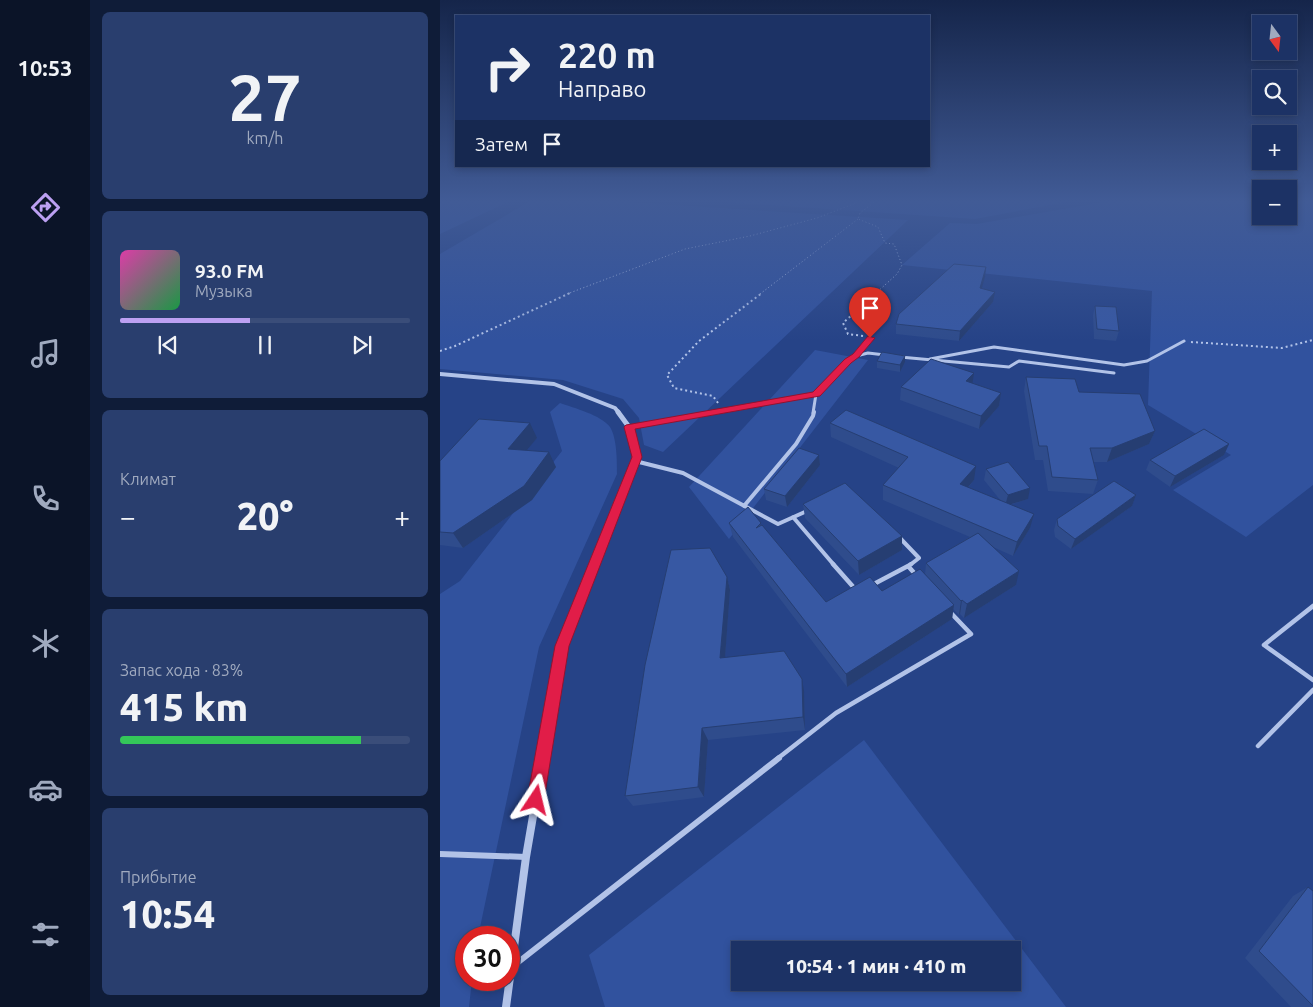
<!DOCTYPE html>
<html lang="ru">
<meta charset="utf-8">
<style>
:root{--surface:#1c3265;--page:#293e6e;--text:#f1f3f6;--muted:#a0aabf;--line:#3a4d79;--accent:#bca0f2}
body{margin:0;font-family:Ubuntu,sans-serif;background:var(--page);color:var(--text);height:100vh;display:flex;flex-direction:column;font-size:19px;white-space:nowrap}
*{box-sizing:border-box;margin:0}
p{font-size:16px;color:var(--muted)}
.icon{flex:none;width:28px;height:28px;fill:none;stroke:currentColor;stroke-width:2;stroke-linecap:round;stroke-linejoin:round}
.map{position:relative;flex:1;overflow:hidden}
.side{display:flex;flex-direction:column;gap:12px;padding:12px;background:#0f1c38;width:350px}
.side>*{flex:none}
.guide{position:absolute;left:15px;top:15px;width:475px;height:152px;border-radius:0px;box-shadow:0 2px 8px #0003,0 0 0 1px var(--line);background:#1c3265;color:var(--text);overflow:hidden}
.needle{width:32px;rotate:165deg}
.buttons{position:absolute;left:812px;top:15px;display:grid;gap:10px}
.buttons a{display:grid;place-items:center;width:45px;height:45px;border-radius:0px;background:var(--surface);box-shadow:0 2px 8px #0003,0 0 0 1px var(--line);font-size:25px}
.speed{position:absolute;left:15px;top:926px;display:flex;gap:10px;font-size:25px;font-weight:700;text-align:center}
.speed>*{display:grid;place-content:center;width:65px;height:65px;border-radius:50%;background:var(--surface);box-shadow:0 2px 8px #0003,0 0 0 1px var(--line);line-height:1}
.speed .limit{border:8px solid #d22;background:#fff;color:#111}
.pin{position:absolute;display:grid;place-items:center;width:42px;height:42px;color:#fff;margin:-51px -21px;border-radius:50% 50% 50% 0;rotate:-45deg;box-shadow:0 0 5px #0007}
.pin .icon{rotate:45deg}
.me{position:absolute;width:55px;margin:-28px;rotate:10deg;stroke-linejoin:round;filter:drop-shadow(0 0 4px #0008)}
.turn{display:flex;align-items:center;gap:18px;height:105px;padding:0 20px;font-size:22px}
.turn .icon{width:65px;height:65px;stroke-width:2.5}
.turn b{display:block;font-size:35px;line-height:42px}
.then{display:flex;align-items:center;height:48px;padding:0 20px;background:#0003;gap:10px;font-size:19px}
.big{font-size:38px;font-weight:800;line-height:1.1}
.side .card{flex:1;display:flex;flex-direction:column;justify-content:center;gap:8px;min-width:0;padding:0 18px;border-radius:8px;background:var(--page)}
.side .dial{align-items:center;gap:0}
.dial b{font-size:65px;line-height:1}
.song{display:flex;align-items:center;gap:15px}
.cover{width:60px;height:60px;border-radius:8px;background:linear-gradient(135deg,hsl(320 70% 55%),hsl(140 70% 35%))}
.played{height:5px;border-radius:2px;background:linear-gradient(90deg,var(--accent) 45%,var(--line) 45%)}
.keys{display:flex;justify-content:space-around;direction:ltr}
.heat{display:flex;justify-content:space-between;align-items:center;font-size:28px;direction:ltr}
.charge{height:8px;border-radius:4px;background:linear-gradient(90deg,#34c759 83%,var(--line) 0)}
.trip{position:absolute;left:291px;top:941px;width:290px;height:50px;border-radius:0px;background:var(--surface);box-shadow:0 2px 8px #0003,0 0 0 1px var(--line);font-weight:800;line-height:50px;text-align:center}
main{display:flex;flex:1;min-height:0}
.dock{display:flex;flex-direction:column;width:90px;justify-content:space-around;align-items:center;background:#0b1428;color:var(--muted)}
.dock .icon{width:35px;height:35px}
.dock .active{color:var(--accent)}
.dock b{font-size:22px;color:var(--text)}
.map>svg:first-child{display:block}
.green{fill:#31529e;fill-rule:evenodd}
.lines{fill:none;stroke-linecap:round;stroke-linejoin:round}
.path-far1{stroke:#b2c3e8;stroke-width:1;stroke-dasharray:1 2.5;stroke-linecap:butt}
.path{stroke:#b2c3e8;stroke-width:2;stroke-dasharray:2 3;stroke-linecap:butt}
.lane-far3{stroke:#b2c3e8;stroke-width:3}
.lane-far2{stroke:#b2c3e8;stroke-width:4}
.lane-far1{stroke:#b2c3e8;stroke-width:4.5}
.lane{stroke:#b2c3e8;stroke-width:6}
.street-far3{stroke:#b2c3e8;stroke-width:4}
.street-far2{stroke:#b2c3e8;stroke-width:5}
.street-far1{stroke:#b2c3e8;stroke-width:6}
.street{stroke:#b2c3e8;stroke-width:8}
.wall{fill:#2f4c8c}
.shaded-wall{fill:#263e72}
.building{fill:#3758a3;stroke:#263e72}
.route{fill:#e11d48;stroke:#92132f}
</style>
<main>
<nav class="dock">
<b>10:53</b>
<svg class="icon active" aria-label="directions" viewBox="0 0 24 24"><path d="M12 3l9 9-9 9-9-9zM9 14v-3h6M13 9l2 2-2 2"/></svg>
<svg class="icon" aria-label="music" viewBox="0 0 24 24"><path d="M9 18V5l10-2v13"/><circle cx="6" cy="18" r="3"/><circle cx="16" cy="16" r="3"/></svg>
<svg class="icon" aria-label="phone" viewBox="0 0 24 24"><path d="M5 4h4l2 5-3 2q2 4 5 5l2-3 5 2v4C11 20 4 13 5 4z"/></svg>
<svg class="icon" aria-label="climate" viewBox="0 0 24 24"><path d="M12 3v18M4 7l16 10M4 17L20 7"/></svg>
<svg class="icon" aria-label="car" viewBox="0 0 24 24"><path d="M5 17H2v-5l4-1 3-4h7l3 4 3 1v5h-3M9 17h6M6 11h13"/><circle cx="7" cy="17" r="2"/><circle cx="17" cy="17" r="2"/></svg>
<svg class="icon" aria-label="filters" viewBox="0 0 24 24"><path d="M4 7h16M4 17h16"/><circle cx="9" cy="7" r="2"/><circle cx="15" cy="17" r="2"/></svg>
</nav>
<section class="side">
<div class="card dial"><b>27</b><p>km/h</p></div>
<div class="card">
<div class="song"><i class="cover"></i><div><b>93.0 FM</b><p>Музыка</p></div></div>
<div class="played"></div>
<div class="keys"><svg class="icon" aria-label="previous" viewBox="0 0 24 24"><path d="M18 5L8 12l10 7zM5 5v14"/></svg><svg class="icon" aria-label="pause" viewBox="0 0 24 24"><path d="M8 5v14M16 5v14"/></svg><svg class="icon" aria-label="next" viewBox="0 0 24 24"><path d="M6 5l10 7-10 7zM19 5v14"/></svg></div>
</div>
<div class="card"><p>Климат</p>
<div class="heat"><a>−</a><b class="big">20°</b><a>+</a></div>
</div>
<div class="card"><p>Запас хода · 83%</p><b class="big">415 km</b><div class="charge"></div></div>
<div class="card"><p>Прибытие</p><b class="big">10:54</b></div>
</section>
<div class="map">
<svg width="873" height="1007" viewBox="0 0 873 1007">
<rect width="100%" height="100%" fill="#264387"/>
<path class="green" d="M0 200H72L0 234Z
M92 200H156L468 220 223 452 204 445 199 418 183 399 123 380 0 369V254Z
M256 200H637L535 219Z
M675 200H821V216H849V200H873V485L806 537 733 490 791 455 708 405 712 291 462 265 510 223 537 224Z
M375 350 428 360 289 539 249 487Z
M120 403C134 408 161 415 170 427 177 438 177 461 177 474L99 647 38 937 26 938V980H32L29 1007H0V594L20 581 122 451 110 412Z
M424 740 626 1007H165L149 955ZM300 950H572V982H300Z"/>
<g class="lines">
<path class="path-far1" d="M127 294 245 249 310 236 377 218 416 203 417 200
M320 294 418 219
M435 294 457 274 462 265 454 244 445 243 438 227 418 219 420 213 437 200"/>
<path class="path" d="M423 336 408 334 403 323 436 293
M751 342 842 348 873 340
M0 351 15 346 130 293
M278 403 273 396 234 388 227 375 259 341 322 293"/>
<path class="lane-far3" d="M416 356 430 338
M460 357 569 367 579 361 674 373
M490 359 554 347 684 365 707 361 744 341
M270 413 376 394 408 361 416 356 428 353 445 355
M373 413 376 394"/>
<path class="lane-far2" d="M189 427 277 412
M195 461 243 473 338 524 367 511
M304 506 356 444 373 416 374 412
M353 517 394 565
M459 537 479 558 470 565"/>
<path class="lane-far1" d="M393 564 416 590
M471 564 468 566 476 575
M432 585 468 566
M873 606 824 645 873 680
M818 746 873 690
M337 759 396 713 531 634 510 612"/>
<path class="lane" d="M0 854 86 857
M72 967 339 758"/>
<path class="street-far3" d="M0 374 114 384 175 408 179 413"/>
<path class="street-far2" d="M154 565 197 457 189 427 178 412"/>
<path class="street-far1" d="M103 759 122 646 155 564"/>
<path class="street" d="M66 1007 86 857 103 758"/>
</g>
<path class="wall" d="M546 267 545 277 541 289 553 302 519 341 456 334V324Z
M655 306 679 331 676 341 654 339 653 315Z
M437 361 465 362 460 372 437 368Z
M586 377 639 392 715 431 709 444 667 462H654L658 480 653 494 608 491 603 460H595L584 391Z
M533 383 561 393 559 406 539 429 460 400 461 387Z
M390 423 534 480 528 488 561 501 544 480 546 469 588 499 570 505 590 528 573 556 553 547 576 585 524 618 520 614 519 615 513 609 512 619 407 687 293 537 289 523 321 525 386 602 442 591 485 575 486 563 530 537 443 500V485L459 468 391 437Z
M97 438 86 450 116 467 92 500 23 548 0 545V461Z
M789 444 784 455 730 487 706 470 710 460Z
M379 455 380 465 347 507 326 500 324 489Z
M696 495 692 506 631 549 615 537 614 530 617 519Z
M363 504 462 536V550L419 575 365 518Z
M287 577 290 590 285 657 364 691 365 730 268 740 264 797 193 806 185 796Z
M868 887 873 891V1007H851L805 958 853 896Z"/>
<path class="shaded-wall" d="M546 267 545 277 539 298 540 288Z
M555 292 553 302 519 341 520 331Z
M465 356V362L460 372V365Z
M534 373 532 386 526 381Z
M561 393 559 406 539 429 541 416Z
M90 423 97 438 76 463 68 449Z
M715 431 709 444 667 462 672 448Z
M789 444 784 455 730 487 735 476Z
M109 452 116 467 92 500 23 548 13 533Z
M379 455 380 465 347 507 345 496Z
M536 466 534 480 518 499 520 484Z
M590 488 588 499 565 506 568 495Z
M696 495 692 506 631 549 635 539Z
M594 514 590 528 573 556 577 542Z
M462 536V550L419 575 418 561Z
M579 571 576 585 524 618 527 604Z
M287 577 290 590 284 671 280 658Z
M522 600 520 614 519 615 521 601Z
M514 605 512 619 407 687 406 674Z
M362 679 364 691 365 730 363 717Z
M262 728 268 740 264 797 258 787Z"/>
<path class="building" d="M514 264 546 267 540 288 555 292 520 331 456 324 459 314Z
M655 306 676 307 679 331 657 329Z
M442 352 465 356 460 365 437 361Z
M491 359 534 373 526 381 561 393 541 416 461 387Z
M586 377 635 379 639 392 700 394 715 431 672 448H650L658 480 612 477 607 446H599Z
M406 410 536 466 520 484 594 514 577 542 443 485 468 457 390 423Z
M39 419 90 423 68 449 109 452 84 486 13 533 0 532V461Z
M764 429 789 444 735 476 710 460Z
M359 448 379 455 345 496 324 489Z
M568 462 590 488 568 495 546 469Z
M674 481 696 495 635 539 618 526 617 519Z
M405 483 462 536 418 561 363 504Z
M308 507 321 523 316 528 322 525 386 602 430 577 442 591 480 569 514 605 406 674 289 523Z
M538 533 579 571 527 604 522 600 521 601 486 563Z
M270 548 287 577 280 658 344 651 362 679 363 717 262 728 258 787 185 796 205 665 231 550Z
M868 887 873 891V1006L819 951Z"/>
<linearGradient id="sky" x2="0" y2="1"><stop stop-color="#15254a"/><stop offset="0.59" stop-color="#415b96"/><stop offset="1" stop-color="#415b96" stop-opacity="0"/></linearGradient>
<rect width="873" height="341" fill="url(#sky)"/>
<path class="route" d="M428 336 435 338 419 357 411 363 380 396 195 429 202 457 129 646 104 800 102 806 96 808 90 806 87 800 115 646 192 457 184 427 186 425 373 392 405 359 413 354Z"/>
</svg>
<div class="buttons">
<a><svg class="needle" viewBox="-14 -14 28 28"><path d="M0-13l5 13h-10z" fill="#e53935"/><path d="M0 13l5-13h-10z" fill="#a0aabf"/></svg></a>
<a><svg class="icon" aria-label="search" viewBox="0 0 24 24"><circle cx="10" cy="10" r="6"/><path d="M15 15l6 6"/></svg></a>
<a>+</a>
<a>−</a>
</div>
<div class="speed"><div class="limit">30</div></div>
<div class="pin" style="left:430px;top:338px;background:#d93025"><svg class="icon" aria-label="arrive" viewBox="0 0 24 24"><path d="M6 21V4h12l-3 4 3 4H6"/></svg></div>
<svg class="me" style="left:96px;top:800px" viewBox="-20 -20 40 40"><path d="M0-17L14 15 0 8-14 15z" fill="#e11d48" stroke="#fff" stroke-width="4"/></svg>
<div class="trip">10:54 · 1 мин · 410 m</div>
<div class="guide">
<div class="turn"><svg class="icon" aria-label="right" viewBox="0 0 24 24"><path d="M7 20v-9h11M14 6l5 5-5 5"/></svg><div><b>220 m</b>Направо</div></div>
<div class="then">Затем<svg class="icon" aria-label="arrive" viewBox="0 0 24 24"><path d="M6 21V4h12l-3 4 3 4H6"/></svg></div>
</div>
</div>
</main>
